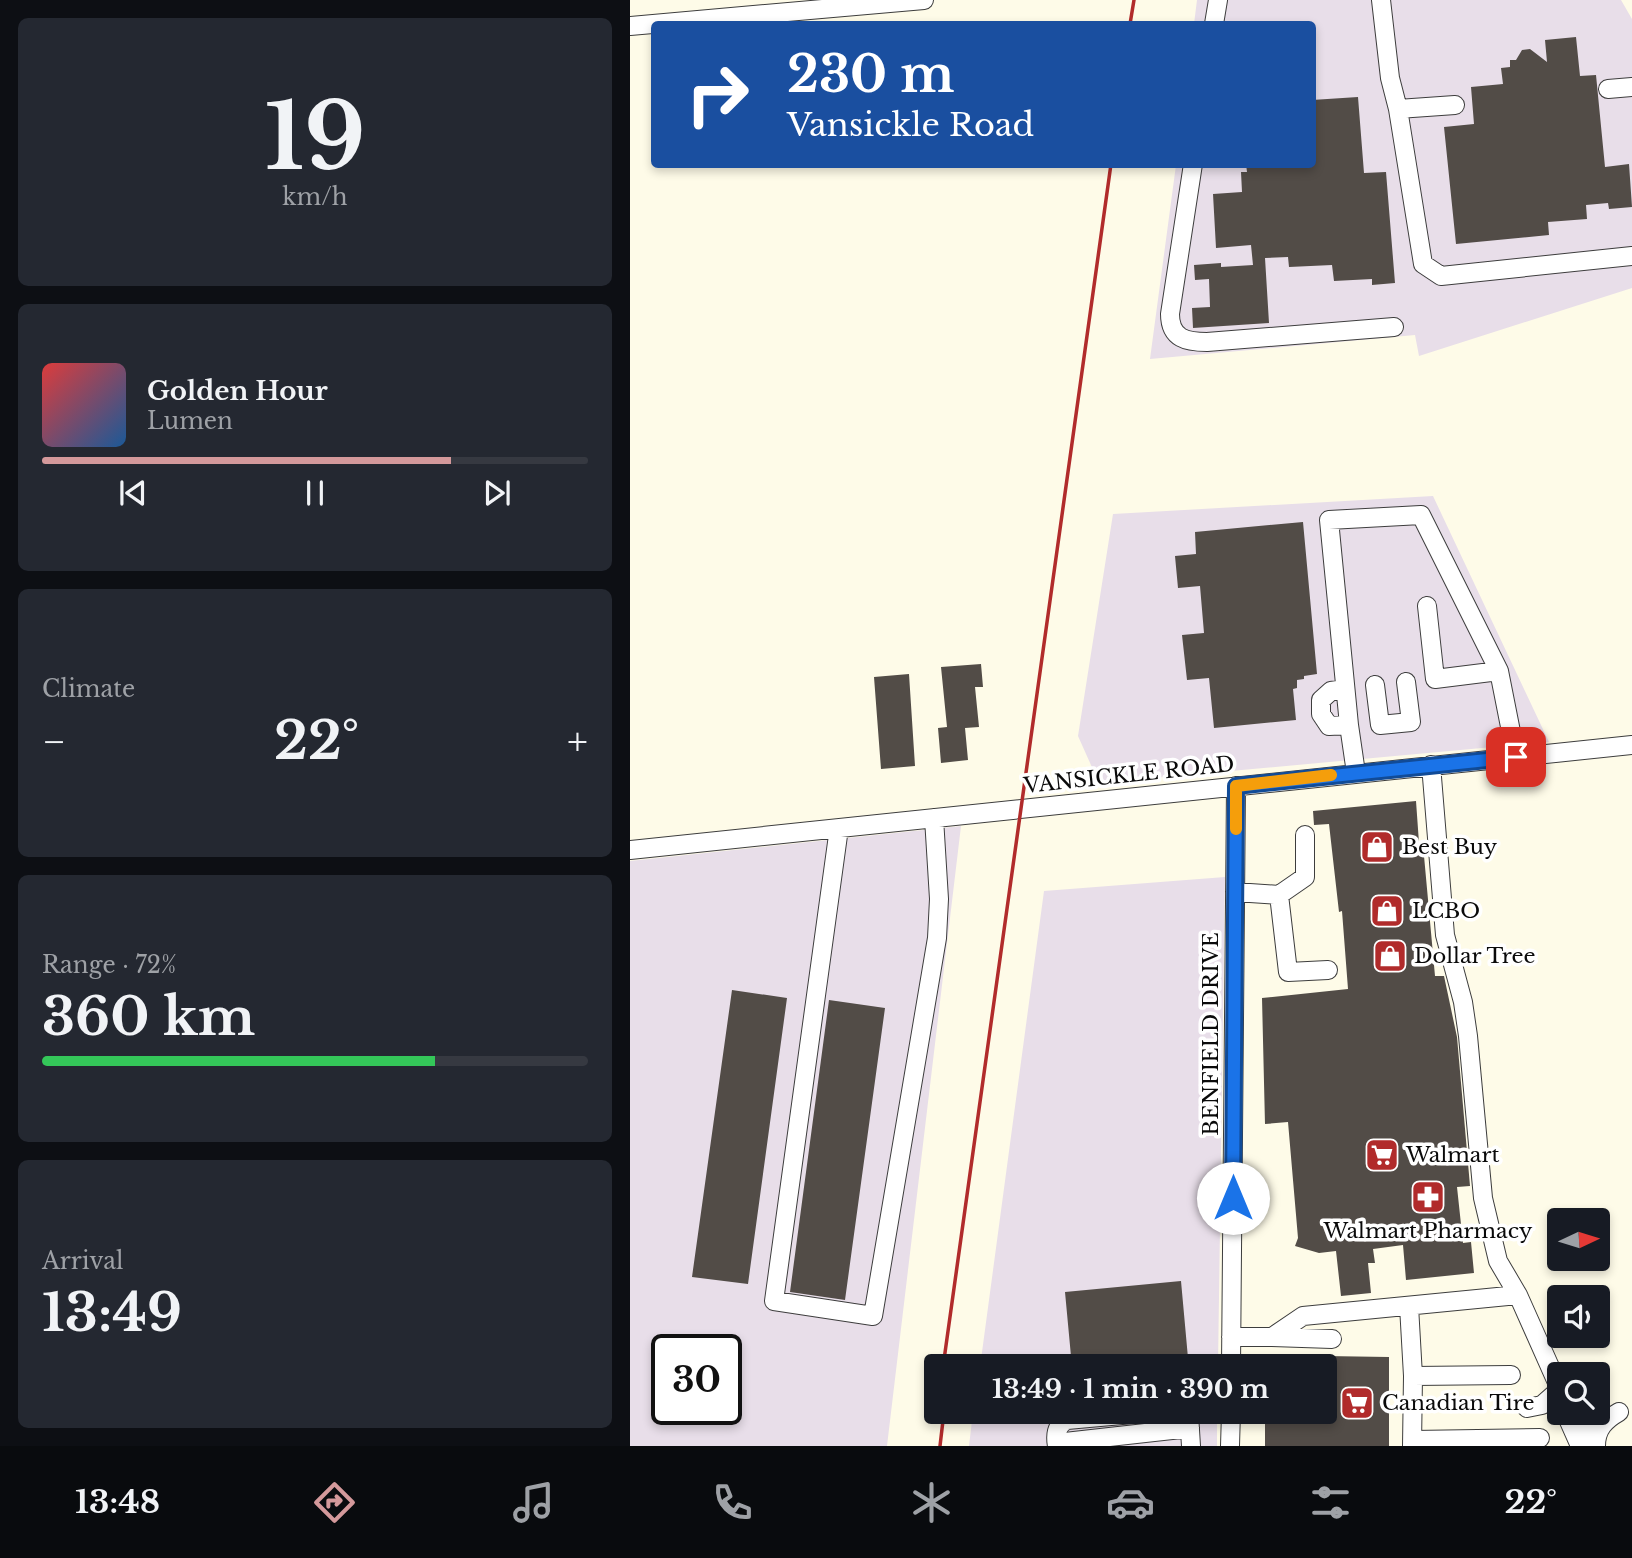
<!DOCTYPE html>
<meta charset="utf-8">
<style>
:root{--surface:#171b24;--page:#242831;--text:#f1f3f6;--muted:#9ea1a6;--line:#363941;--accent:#d4999b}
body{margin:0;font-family:"Libre Baskerville",serif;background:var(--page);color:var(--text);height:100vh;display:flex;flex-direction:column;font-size:26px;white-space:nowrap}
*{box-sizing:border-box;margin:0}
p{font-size:23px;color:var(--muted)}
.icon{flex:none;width:38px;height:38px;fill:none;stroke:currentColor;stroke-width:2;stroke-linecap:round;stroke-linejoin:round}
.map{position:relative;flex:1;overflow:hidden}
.sheet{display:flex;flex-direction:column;gap:18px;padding:18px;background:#0d0f14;width:630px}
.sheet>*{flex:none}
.top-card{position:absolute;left:21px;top:21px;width:665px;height:147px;border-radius:7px;box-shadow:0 4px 10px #0003;background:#1a4fa0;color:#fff;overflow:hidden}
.needle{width:46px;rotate:86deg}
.fabs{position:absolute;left:917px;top:1208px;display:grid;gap:14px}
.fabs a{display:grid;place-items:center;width:63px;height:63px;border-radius:7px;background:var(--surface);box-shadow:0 4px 10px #0003;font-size:35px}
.speed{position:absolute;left:21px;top:1334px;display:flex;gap:14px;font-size:35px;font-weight:700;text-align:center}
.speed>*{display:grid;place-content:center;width:91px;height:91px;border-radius:50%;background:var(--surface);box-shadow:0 4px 10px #0003;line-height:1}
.speed .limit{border:4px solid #111;border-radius:10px;background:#fff;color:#111}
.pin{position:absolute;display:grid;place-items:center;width:60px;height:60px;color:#fff;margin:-30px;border-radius:14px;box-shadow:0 4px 10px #0006}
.me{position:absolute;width:77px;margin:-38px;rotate:0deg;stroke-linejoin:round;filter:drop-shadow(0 0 5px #0008)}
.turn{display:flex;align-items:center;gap:24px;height:147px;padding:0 21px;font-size:32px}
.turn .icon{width:91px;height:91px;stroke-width:2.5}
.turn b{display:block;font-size:49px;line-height:60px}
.big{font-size:52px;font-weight:700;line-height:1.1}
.sheet .card{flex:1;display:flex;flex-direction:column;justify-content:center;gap:10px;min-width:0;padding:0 24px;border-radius:10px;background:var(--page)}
.sheet .dial{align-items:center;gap:0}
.dial b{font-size:91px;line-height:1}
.song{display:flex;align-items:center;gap:21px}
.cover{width:84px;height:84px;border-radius:10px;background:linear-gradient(135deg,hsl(0 70% 55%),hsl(210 70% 35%))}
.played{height:7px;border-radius:4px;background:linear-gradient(90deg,var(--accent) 75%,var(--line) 75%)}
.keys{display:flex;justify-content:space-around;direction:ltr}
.heat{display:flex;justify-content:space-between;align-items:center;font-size:38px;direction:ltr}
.charge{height:10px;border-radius:5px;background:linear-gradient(90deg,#34c759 72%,var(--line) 0)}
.trip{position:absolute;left:294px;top:1354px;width:413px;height:70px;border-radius:7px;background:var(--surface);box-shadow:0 4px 10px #0003;font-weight:700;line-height:70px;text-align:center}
.tab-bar{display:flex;height:112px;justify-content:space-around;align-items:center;background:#090b0e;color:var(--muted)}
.tab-bar .icon{width:49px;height:49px}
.tab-bar .current{color:var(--accent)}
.tab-bar b{font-size:32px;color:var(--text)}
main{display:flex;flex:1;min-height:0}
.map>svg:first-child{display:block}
.industrial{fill:#e8dee9;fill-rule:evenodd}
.building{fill:#524c47}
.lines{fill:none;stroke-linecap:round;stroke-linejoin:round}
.minor-casing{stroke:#3d3d3d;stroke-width:20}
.minor{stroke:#fff;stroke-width:18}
.rail{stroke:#b12b2b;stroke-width:3.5}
.route-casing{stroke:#114b97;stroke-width:18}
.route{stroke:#1a73e8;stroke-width:12}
.slow{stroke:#f59e0b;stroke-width:12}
.labels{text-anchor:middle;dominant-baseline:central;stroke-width:7;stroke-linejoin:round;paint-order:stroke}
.street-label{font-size:21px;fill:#0a0a0a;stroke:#fff}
.poi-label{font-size:21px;fill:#0a0a0a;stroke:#fff;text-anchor:start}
</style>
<main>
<section class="sheet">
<div class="card dial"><b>19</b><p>km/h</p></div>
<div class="card">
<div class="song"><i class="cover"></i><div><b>Golden Hour</b><p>Lumen</p></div></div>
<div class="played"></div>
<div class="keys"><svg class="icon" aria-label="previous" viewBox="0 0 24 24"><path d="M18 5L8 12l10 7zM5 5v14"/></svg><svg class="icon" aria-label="pause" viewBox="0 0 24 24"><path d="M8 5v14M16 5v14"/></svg><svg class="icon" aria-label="next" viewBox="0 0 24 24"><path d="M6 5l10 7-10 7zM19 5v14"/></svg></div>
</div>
<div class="card"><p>Climate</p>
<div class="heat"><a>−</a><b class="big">22°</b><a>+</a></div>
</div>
<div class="card"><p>Range · 72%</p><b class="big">360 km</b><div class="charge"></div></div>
<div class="card"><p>Arrival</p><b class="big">13:49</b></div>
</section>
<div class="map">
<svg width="1002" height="1446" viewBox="0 0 1002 1446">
<rect width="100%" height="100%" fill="#fefbe8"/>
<path class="industrial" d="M567 0H991L1002 19V288L789 356 785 335 520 359 546 165 682 164V24H564Z
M803 496 919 742 469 783 448 736 483 514Z
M331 826 257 1446H0V861ZM37 1349H96V1409H37Z
M595 877 588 1367H350L414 891Z
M343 1412H587V1446H339Z"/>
<path class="building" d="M946 37 950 76 966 75 975 167 999 164 1002 207 979 209 978 203 956 205 957 219 918 222 919 235 826 244 814 127 844 124 841 87 873 84 871 68 880 67V60H886L892 50 900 49 917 62 915 40Z
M728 97 734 173 756 172 765 283 742 285V279L704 281 702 265 659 267 658 257 635 258 639 323 563 328 562 308 580 307 579 279 565 280 564 265 591 263V267L623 265 621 245 586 248 583 194 612 192 611 172H617L616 164H682V100Z
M673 522 687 674 674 676V679L667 680V688L663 689 666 720 584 728 579 678 557 680 552 635 574 633 570 586 548 588 545 556 566 554 565 532Z
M351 664 353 687H345L349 727 335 728 338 760 311 763 308 728 317 727 311 667Z
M279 674 285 766 251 769 244 677Z
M786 801 789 843 793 845 805 976H814L827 1037 840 1186 827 1187 833 1243 841 1242 844 1273 776 1280 773 1245 743 1249 745 1263H738L741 1293 711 1296 706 1251 689 1253 665 1246 668 1238 658 1122 635 1124 632 998 718 989 712 911 709 912 699 824 684 825 683 811Z
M102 990 157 998 118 1284 62 1277Z
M199 1000 255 1008 215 1300 160 1292Z
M551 1281 558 1358 442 1367 435 1292Z
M695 1356 759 1357V1446H635V1412H695Z"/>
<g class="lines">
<defs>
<path id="minor" d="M751 0 760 78 768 109 793 264 811 276 1002 256
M584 24 588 0
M0 26 294 0
M978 89 1002 87
M768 109 825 105
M563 164 540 314C540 339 557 342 577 342L764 327
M869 671 886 757
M745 685 750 725 781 722 776 682
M715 689 701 691 691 700V714L699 726 719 725 699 520 791 515 869 671 805 679 797 606
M719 725 726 773
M801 765 815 935 833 1002 838 1036 853 1198 868 1261 888 1295
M209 828 144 1301 243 1316 307 938 309 899 304 818
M0 850 1002 745
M605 892 649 895 658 972 698 970
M649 895 675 877V835
M779 1306 783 1376 782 1446
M601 1337H642L673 1316 888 1295 929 1387
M642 1337 702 1339
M601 1367 606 786
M783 1376 881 1375
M897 1408 912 1405 929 1390
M947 1412 964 1446
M559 1414 561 1446
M938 1419 950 1446
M783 1440 910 1438
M427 1446C425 1435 426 1425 437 1420L525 1412
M436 1446 435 1442 560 1428
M600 1446 601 1412
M966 1446C966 1429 975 1420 989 1412"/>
</defs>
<use href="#minor" class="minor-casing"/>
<use href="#minor" class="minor"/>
<path class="rail" d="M500 24 504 0
M313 1367 481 164
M310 1446 314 1412"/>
</g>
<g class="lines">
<defs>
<path id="route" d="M603 1198 606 786 886 757"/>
</defs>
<use href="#route" class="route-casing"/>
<use href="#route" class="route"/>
<path class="slow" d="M606 829V786L701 775"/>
</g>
<defs>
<symbol id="shop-square" viewBox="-11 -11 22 22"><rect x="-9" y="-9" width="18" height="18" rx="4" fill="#b12b2b" stroke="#fff"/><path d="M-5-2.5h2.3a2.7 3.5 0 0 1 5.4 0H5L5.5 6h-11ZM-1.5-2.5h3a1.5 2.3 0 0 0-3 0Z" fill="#fff"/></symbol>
<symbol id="supermarket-square" viewBox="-11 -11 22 22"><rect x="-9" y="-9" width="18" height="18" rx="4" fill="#b12b2b" stroke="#fff"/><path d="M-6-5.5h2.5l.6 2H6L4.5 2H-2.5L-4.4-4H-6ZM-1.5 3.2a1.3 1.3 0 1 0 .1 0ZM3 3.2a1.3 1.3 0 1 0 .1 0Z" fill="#fff"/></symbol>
<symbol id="pharmacy-square" viewBox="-11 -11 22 22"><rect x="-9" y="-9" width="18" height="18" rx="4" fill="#b12b2b" stroke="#fff"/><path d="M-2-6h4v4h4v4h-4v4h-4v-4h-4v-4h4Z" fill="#fff"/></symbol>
</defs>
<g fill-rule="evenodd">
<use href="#shop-square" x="728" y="828" width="38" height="38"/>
<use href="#shop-square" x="738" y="892" width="38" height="38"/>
<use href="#shop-square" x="741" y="937" width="38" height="38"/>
<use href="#supermarket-square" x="733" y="1136" width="38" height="38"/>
<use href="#pharmacy-square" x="779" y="1178" width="38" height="38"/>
<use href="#supermarket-square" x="708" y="1384" width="38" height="38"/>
</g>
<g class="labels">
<g class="street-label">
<text transform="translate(499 775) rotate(-6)">VANSICKLE ROAD</text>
<text transform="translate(581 1034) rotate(-90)">BENFIELD DRIVE</text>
</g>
<g class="poi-label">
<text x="772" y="847">Best Buy</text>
<text x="782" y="911">LCBO</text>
<text x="784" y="956">Dollar Tree</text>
<text x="776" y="1155">Walmart</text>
<text x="798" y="1231" text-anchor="middle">Walmart Pharmacy</text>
<text x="752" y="1403">Canadian Tire</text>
</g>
</g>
</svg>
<div class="fabs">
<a><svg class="needle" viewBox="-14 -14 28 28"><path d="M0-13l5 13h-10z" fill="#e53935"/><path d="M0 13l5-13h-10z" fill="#9ea1a6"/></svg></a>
<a><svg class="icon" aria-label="sound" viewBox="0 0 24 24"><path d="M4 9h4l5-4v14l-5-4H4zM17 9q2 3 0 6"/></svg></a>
<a><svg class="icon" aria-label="search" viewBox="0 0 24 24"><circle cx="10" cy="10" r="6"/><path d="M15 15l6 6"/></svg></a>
</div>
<div class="speed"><div class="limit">30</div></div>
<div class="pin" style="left:886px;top:757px;background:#d93025"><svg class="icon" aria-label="arrive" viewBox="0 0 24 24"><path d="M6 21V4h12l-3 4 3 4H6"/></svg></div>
<svg class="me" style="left:603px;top:1198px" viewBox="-20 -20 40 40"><circle r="19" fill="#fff"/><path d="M0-13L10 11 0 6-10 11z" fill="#1a73e8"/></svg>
<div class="trip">13:49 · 1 min · 390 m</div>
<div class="top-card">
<div class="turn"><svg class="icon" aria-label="right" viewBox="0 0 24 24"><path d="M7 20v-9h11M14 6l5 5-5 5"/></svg><div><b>230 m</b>Vansickle Road</div></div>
</div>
</div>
</main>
<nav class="tab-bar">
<b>13:48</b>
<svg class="icon current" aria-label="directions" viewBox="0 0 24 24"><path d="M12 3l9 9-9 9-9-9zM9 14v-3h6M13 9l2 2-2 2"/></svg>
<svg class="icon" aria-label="music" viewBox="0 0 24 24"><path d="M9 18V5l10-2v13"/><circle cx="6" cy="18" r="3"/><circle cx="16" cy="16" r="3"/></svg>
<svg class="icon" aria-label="phone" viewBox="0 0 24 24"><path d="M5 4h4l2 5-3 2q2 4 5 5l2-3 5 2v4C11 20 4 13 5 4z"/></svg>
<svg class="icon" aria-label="climate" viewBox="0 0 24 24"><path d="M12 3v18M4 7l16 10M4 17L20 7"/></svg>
<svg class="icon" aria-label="car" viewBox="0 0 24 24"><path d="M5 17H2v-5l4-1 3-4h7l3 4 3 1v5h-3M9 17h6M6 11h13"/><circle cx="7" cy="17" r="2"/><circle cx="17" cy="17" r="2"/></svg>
<svg class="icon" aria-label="filters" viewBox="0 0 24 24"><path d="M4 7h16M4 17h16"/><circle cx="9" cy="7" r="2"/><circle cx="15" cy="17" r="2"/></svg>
<b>22°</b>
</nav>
